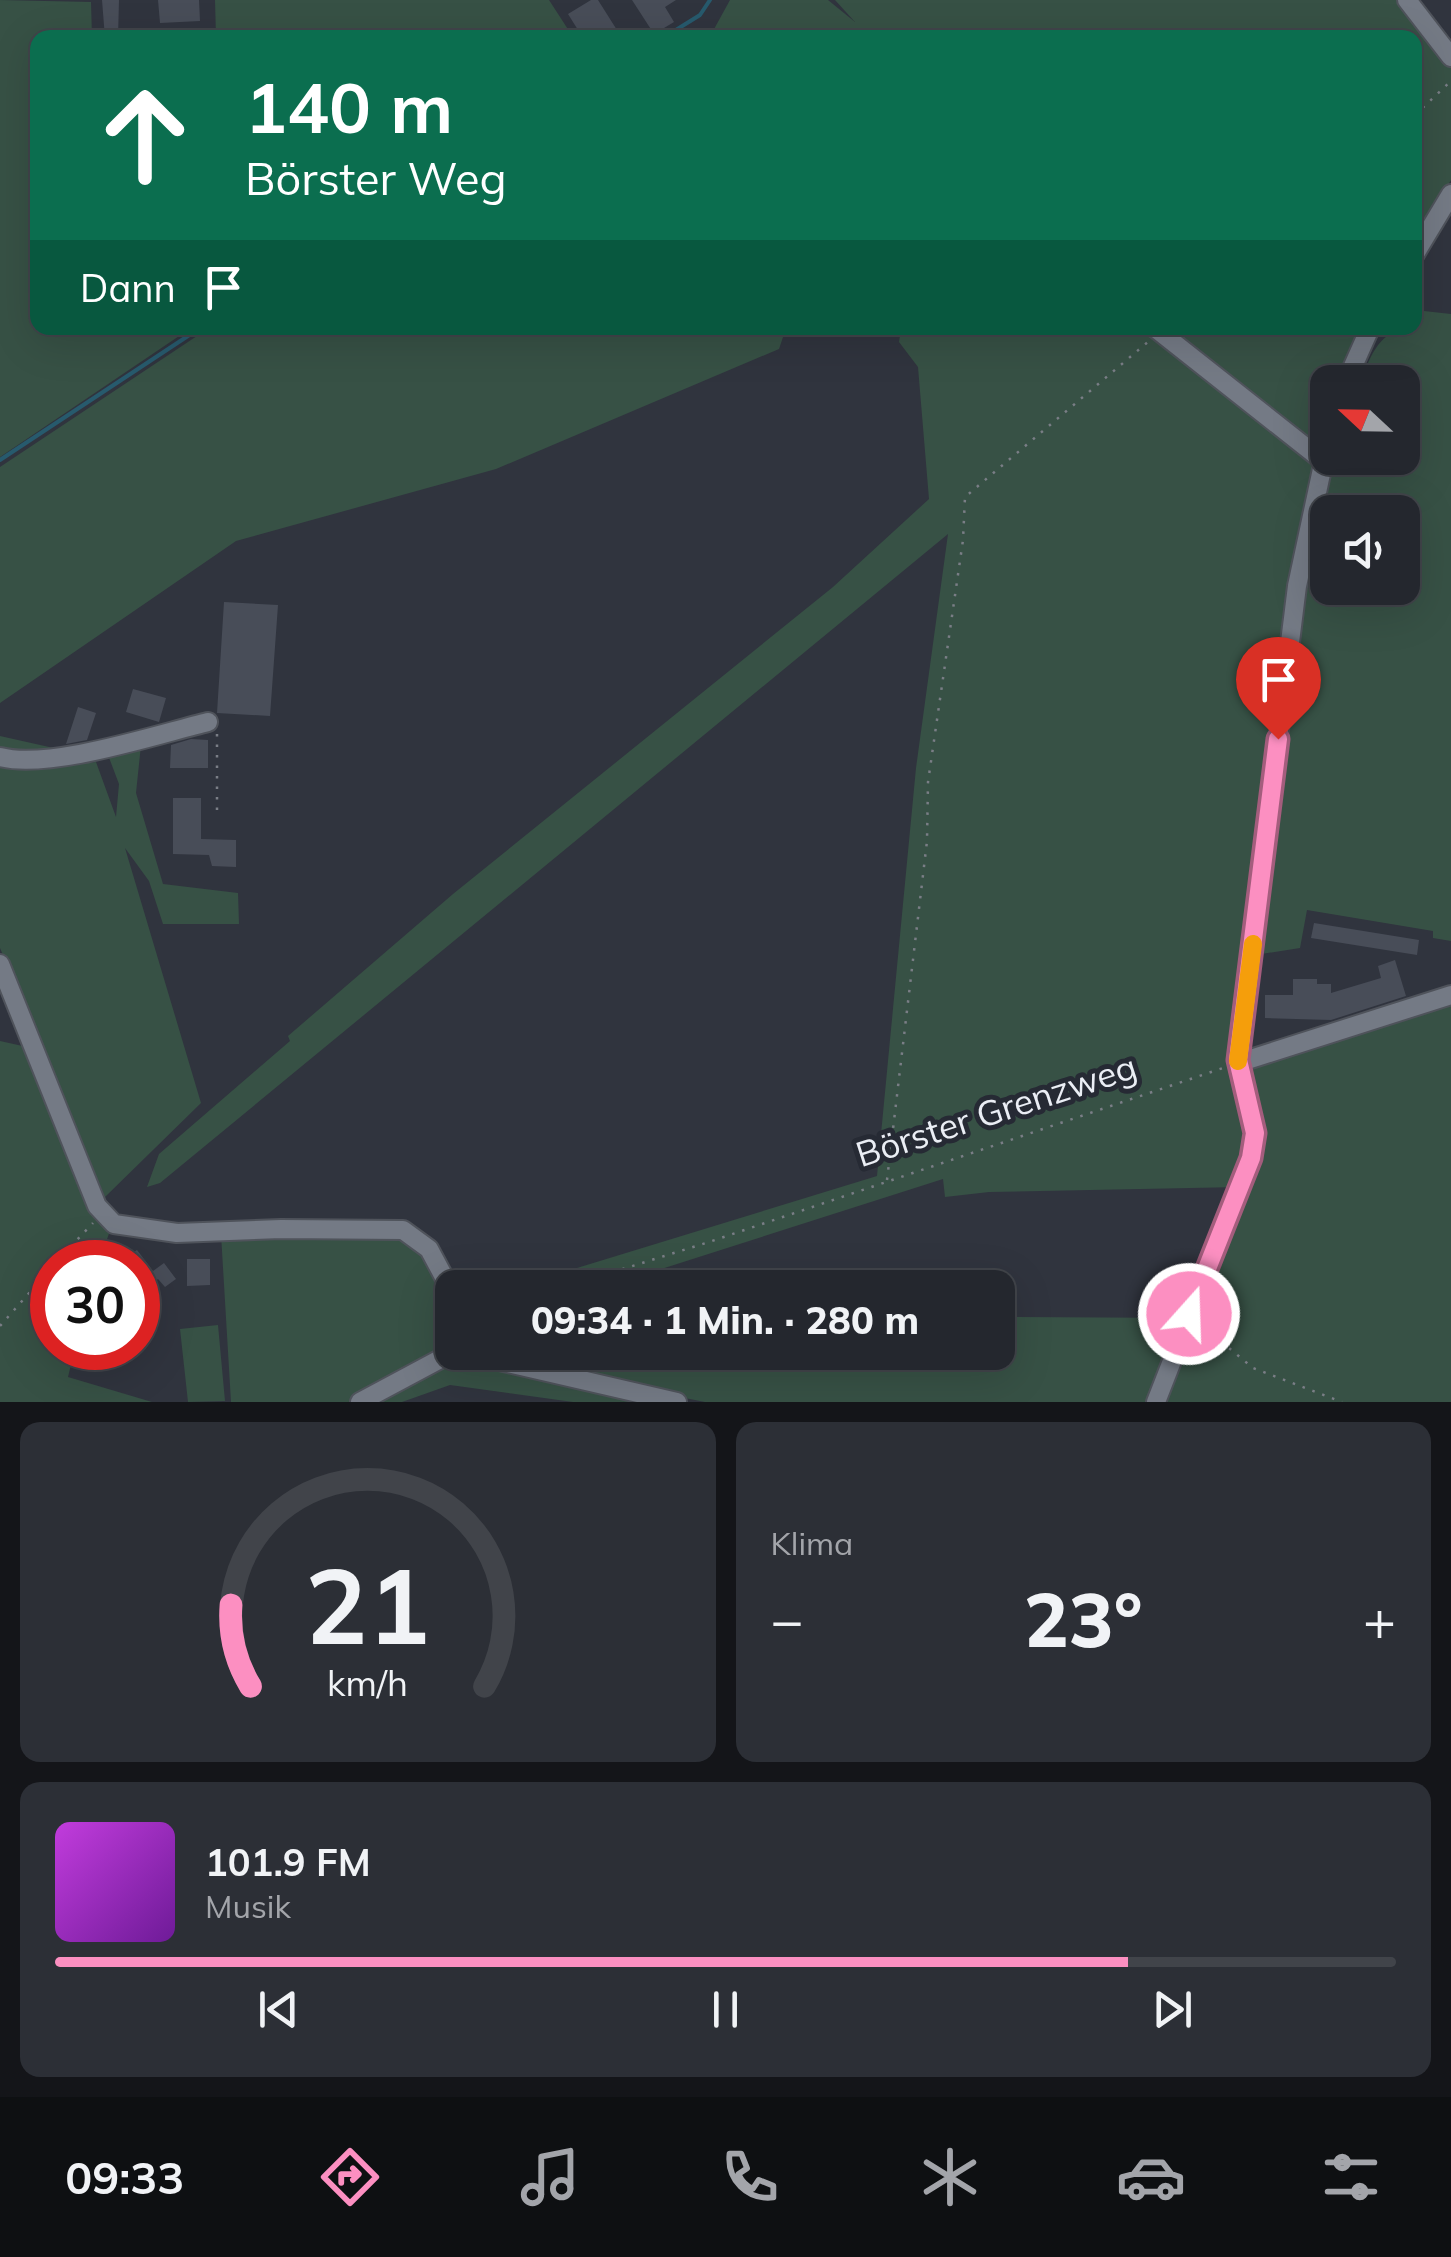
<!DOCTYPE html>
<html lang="de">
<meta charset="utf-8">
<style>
:root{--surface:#24272e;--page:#2c2f36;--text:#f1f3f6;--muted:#a3a5aa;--line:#41444a;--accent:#fc8fc1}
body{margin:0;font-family:Mulish,sans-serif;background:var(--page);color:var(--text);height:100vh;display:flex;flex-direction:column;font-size:38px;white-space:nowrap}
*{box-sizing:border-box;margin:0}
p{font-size:32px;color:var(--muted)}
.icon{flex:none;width:55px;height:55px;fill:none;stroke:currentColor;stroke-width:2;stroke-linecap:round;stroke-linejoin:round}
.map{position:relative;height:1402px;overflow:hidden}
.panel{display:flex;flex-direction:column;gap:20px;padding:20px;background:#141519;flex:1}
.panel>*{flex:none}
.guide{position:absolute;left:30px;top:30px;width:1392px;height:305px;border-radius:20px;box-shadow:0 10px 40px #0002,0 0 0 2px var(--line);background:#0b6e4f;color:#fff;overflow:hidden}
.needle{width:65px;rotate:292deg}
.fabs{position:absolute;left:1310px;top:365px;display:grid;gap:20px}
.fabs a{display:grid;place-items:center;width:110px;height:110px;border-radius:20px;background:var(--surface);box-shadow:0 10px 40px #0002,0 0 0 2px var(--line);font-size:50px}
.speed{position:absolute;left:30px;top:1240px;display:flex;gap:20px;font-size:50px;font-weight:700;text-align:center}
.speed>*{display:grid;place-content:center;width:130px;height:130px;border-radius:50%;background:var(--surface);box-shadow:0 10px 40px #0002,0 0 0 2px var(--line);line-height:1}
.speed .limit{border:15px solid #d22;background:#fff;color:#111}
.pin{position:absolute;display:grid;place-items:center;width:85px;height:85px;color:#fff;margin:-102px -42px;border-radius:50% 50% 50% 0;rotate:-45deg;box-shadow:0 0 10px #0007}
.pin .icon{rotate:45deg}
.me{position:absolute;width:110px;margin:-55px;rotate:20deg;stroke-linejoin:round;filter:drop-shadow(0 0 8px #0008)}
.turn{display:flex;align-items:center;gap:35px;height:210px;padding:0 50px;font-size:45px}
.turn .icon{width:130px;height:130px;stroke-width:2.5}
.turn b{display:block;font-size:70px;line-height:85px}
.then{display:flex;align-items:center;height:95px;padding:0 50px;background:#0003;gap:20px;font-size:38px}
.big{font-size:75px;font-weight:800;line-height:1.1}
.panel .widget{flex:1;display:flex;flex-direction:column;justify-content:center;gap:15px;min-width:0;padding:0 35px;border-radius:20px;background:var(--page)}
.panel .dial{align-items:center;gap:0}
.dial svg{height:260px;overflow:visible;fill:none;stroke:var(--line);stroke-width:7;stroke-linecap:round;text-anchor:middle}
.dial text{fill:var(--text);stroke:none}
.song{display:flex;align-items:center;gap:30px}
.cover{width:120px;height:120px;border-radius:15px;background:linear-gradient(135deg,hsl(290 70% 55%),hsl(280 70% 35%))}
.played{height:10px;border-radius:5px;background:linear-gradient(90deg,var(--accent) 80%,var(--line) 80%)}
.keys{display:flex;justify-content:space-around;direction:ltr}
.heat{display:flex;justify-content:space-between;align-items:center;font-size:55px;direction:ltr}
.panel .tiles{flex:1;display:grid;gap:20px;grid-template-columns:1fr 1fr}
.widget:last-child{grid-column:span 2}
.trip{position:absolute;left:435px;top:1270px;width:580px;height:100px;border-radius:20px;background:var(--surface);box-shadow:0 10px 40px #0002,0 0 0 2px var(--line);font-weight:800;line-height:100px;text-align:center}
.tabs{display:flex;height:160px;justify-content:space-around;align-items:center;background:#0e1012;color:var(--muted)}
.tabs .icon{width:70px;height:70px}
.tabs .current{color:var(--accent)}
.tabs b{font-size:45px;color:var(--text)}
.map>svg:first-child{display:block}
.green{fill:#375145;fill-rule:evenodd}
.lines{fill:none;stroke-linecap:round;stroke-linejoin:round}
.stream{stroke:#275a6d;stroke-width:4}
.building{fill:#484d58}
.minor-casing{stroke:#4f535b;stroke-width:22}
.path{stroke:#7a7e86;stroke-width:2.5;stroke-dasharray:2.5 8;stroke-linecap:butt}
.minor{stroke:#747a85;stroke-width:18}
.route-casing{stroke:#a45d7d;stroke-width:25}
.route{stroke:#fc8fc1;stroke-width:18}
.slow{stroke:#f59e0b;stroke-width:18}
.labels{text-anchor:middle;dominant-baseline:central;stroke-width:10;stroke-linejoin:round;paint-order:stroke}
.street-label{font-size:35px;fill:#ebeef5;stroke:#262a34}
</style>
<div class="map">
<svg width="1451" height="1402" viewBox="0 0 1451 1402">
<rect width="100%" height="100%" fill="#30343e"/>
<path class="green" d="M0 0 91 2 92 37 38 38V328H191L0 457Z
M215 0H549L573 37H216Z
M730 0H828L855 22 835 0H1402L1451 65V180L1415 239V38H869L866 32 859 38H703L713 31Z
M1415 310 1451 314V941L1433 938V931L1307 910 1300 948 1255 955C1275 789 1285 617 1334 458H1402V382H1360C1372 354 1379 328 1415 328ZM1328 512H1402V588H1328Z
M209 328H786L779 349 496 469 236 541 0 703V467Z
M901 328H1361L1335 382H1328L1327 409 1313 461 1278 656 1233 1053 1237 1065 1451 998V1402H705L498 1361 490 1353 998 1352V1317L1194 1318 1240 1187 989 1192 945 1197 943 1179 605 1287H515L877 1176 916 768 948 534 160 1183 147 1187 159 1154 290 1041 288 1036 453 894 833 587 929 499 918 367 899 342Z
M0 736 58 749 69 765 96 762 116 817 119 784 105 747 141 745 136 793 163 884 238 893 239 924H163L149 881 125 848 201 1103 105 1197 0 948Z
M0 1041 27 1047 112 1225 99 1262H52V1348H75L68 1377 152 1402H0Z
M221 1234 404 1235C448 1270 452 1299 452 1352L661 1402H573L450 1385 402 1402H231Z
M218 1325 225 1401 188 1402 180 1329Z"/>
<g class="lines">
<path class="stream" d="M663 38 700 15 710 0
M0 460 200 328"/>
</g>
<path class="building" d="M102 0H119L118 38H105Z
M158 0H199L200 21 160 23Z
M591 0H598L622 38H583L568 14Z
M632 0H676L665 7 674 22 654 34Z
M224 602 278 605 270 716 217 713Z
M133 689 166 698 159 722 126 712Z
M78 707 96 713 87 740 66 744Z
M191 739 208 740V768H170L171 745Z
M173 798H201V839L236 840V867L212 866 209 855 173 854Z
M1314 923 1419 940 1417 955 1311 938Z
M1395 960 1406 996 1331 1020 1265 1018V995H1293V979H1317V984H1331V993L1381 978 1378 966Z
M137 1250 153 1271 164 1263 176 1279 165 1287 158 1279 138 1295V1262H119Z
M187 1259H210V1285L187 1286Z"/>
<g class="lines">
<defs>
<path id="minor" d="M1407 0 1451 57
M1415 254 1451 194
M1155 328 1322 460
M1346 382 1370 328
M0 757C49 770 155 735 208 722
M0 964 97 1206 114 1224 177 1233 281 1229 403 1230 429 1249 452 1292
M1238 1063 1451 995
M360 1402 444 1357 469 1354 677 1402
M1156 1402 1251 1158 1255 1133 1238 1060 1297 586 1328 441"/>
</defs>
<use href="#minor" class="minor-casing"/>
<path class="path" d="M1415 115 1451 81
M217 734V815
M887 1180 927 841 928 782 963 540 965 497 1149 341
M56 1262 93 1223
M562 1288 706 1243 1223 1068
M0 1326 52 1267
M1205 1328 1253 1368 1342 1402"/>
<use href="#minor" class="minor"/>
</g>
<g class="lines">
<defs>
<path id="route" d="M1189 1314 1251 1158 1255 1133 1238 1060 1278 739"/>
</defs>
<use href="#route" class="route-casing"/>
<use href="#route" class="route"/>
<path class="slow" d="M1238 1061 1253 944"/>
</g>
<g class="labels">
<g class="street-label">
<text transform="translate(996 1110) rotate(-18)">Börster Grenzweg</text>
</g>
</g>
</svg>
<div class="fabs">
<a><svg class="needle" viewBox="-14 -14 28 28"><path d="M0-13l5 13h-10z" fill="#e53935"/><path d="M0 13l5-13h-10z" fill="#a3a5aa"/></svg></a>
<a><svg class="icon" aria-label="sound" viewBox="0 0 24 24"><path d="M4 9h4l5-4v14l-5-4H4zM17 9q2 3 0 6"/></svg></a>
</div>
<div class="speed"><div class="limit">30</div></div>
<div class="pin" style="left:1278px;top:739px;background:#d93025"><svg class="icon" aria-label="arrive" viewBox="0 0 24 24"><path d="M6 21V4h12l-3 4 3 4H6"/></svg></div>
<svg class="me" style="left:1189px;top:1314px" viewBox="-20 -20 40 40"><circle r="17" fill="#fc8fc1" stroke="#fff" stroke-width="3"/><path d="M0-11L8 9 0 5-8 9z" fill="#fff"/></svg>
<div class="trip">09:34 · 1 Min. · 280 m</div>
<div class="guide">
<div class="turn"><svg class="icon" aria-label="ahead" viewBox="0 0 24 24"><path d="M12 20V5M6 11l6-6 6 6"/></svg><div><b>140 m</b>Börster Weg</div></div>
<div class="then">Dann<svg class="icon" aria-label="arrive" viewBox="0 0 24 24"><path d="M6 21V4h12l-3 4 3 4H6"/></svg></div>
</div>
</div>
<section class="panel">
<div class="tiles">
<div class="widget dial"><svg viewBox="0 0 100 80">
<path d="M14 69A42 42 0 1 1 86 69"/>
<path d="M14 69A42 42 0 0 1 8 44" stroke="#fc8fc1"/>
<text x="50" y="56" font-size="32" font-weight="700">21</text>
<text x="50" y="72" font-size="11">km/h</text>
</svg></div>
<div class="widget"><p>Klima</p>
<div class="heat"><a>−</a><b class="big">23°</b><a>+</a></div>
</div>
<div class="widget">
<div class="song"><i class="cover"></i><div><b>101.9 FM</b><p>Musik</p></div></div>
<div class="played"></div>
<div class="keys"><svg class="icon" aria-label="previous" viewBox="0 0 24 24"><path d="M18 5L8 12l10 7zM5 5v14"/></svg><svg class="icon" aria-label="pause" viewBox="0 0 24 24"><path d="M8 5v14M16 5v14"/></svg><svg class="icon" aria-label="next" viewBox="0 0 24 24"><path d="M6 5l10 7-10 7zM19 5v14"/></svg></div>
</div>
</div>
</section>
<nav class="tabs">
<b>09:33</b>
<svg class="icon current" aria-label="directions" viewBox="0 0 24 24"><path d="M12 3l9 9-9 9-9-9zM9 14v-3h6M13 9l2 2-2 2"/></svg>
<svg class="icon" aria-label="music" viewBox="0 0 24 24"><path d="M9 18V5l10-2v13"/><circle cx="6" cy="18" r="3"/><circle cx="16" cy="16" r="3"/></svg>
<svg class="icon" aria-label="phone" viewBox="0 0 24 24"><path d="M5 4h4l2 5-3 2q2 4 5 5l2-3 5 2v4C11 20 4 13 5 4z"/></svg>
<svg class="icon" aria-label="climate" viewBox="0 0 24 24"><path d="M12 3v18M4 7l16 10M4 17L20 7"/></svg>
<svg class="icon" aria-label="car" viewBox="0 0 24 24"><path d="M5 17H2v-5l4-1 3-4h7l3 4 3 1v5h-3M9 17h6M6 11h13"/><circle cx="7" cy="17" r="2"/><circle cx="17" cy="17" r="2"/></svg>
<svg class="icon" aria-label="filters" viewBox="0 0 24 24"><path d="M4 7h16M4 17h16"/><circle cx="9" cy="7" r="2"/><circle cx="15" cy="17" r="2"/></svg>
</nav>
